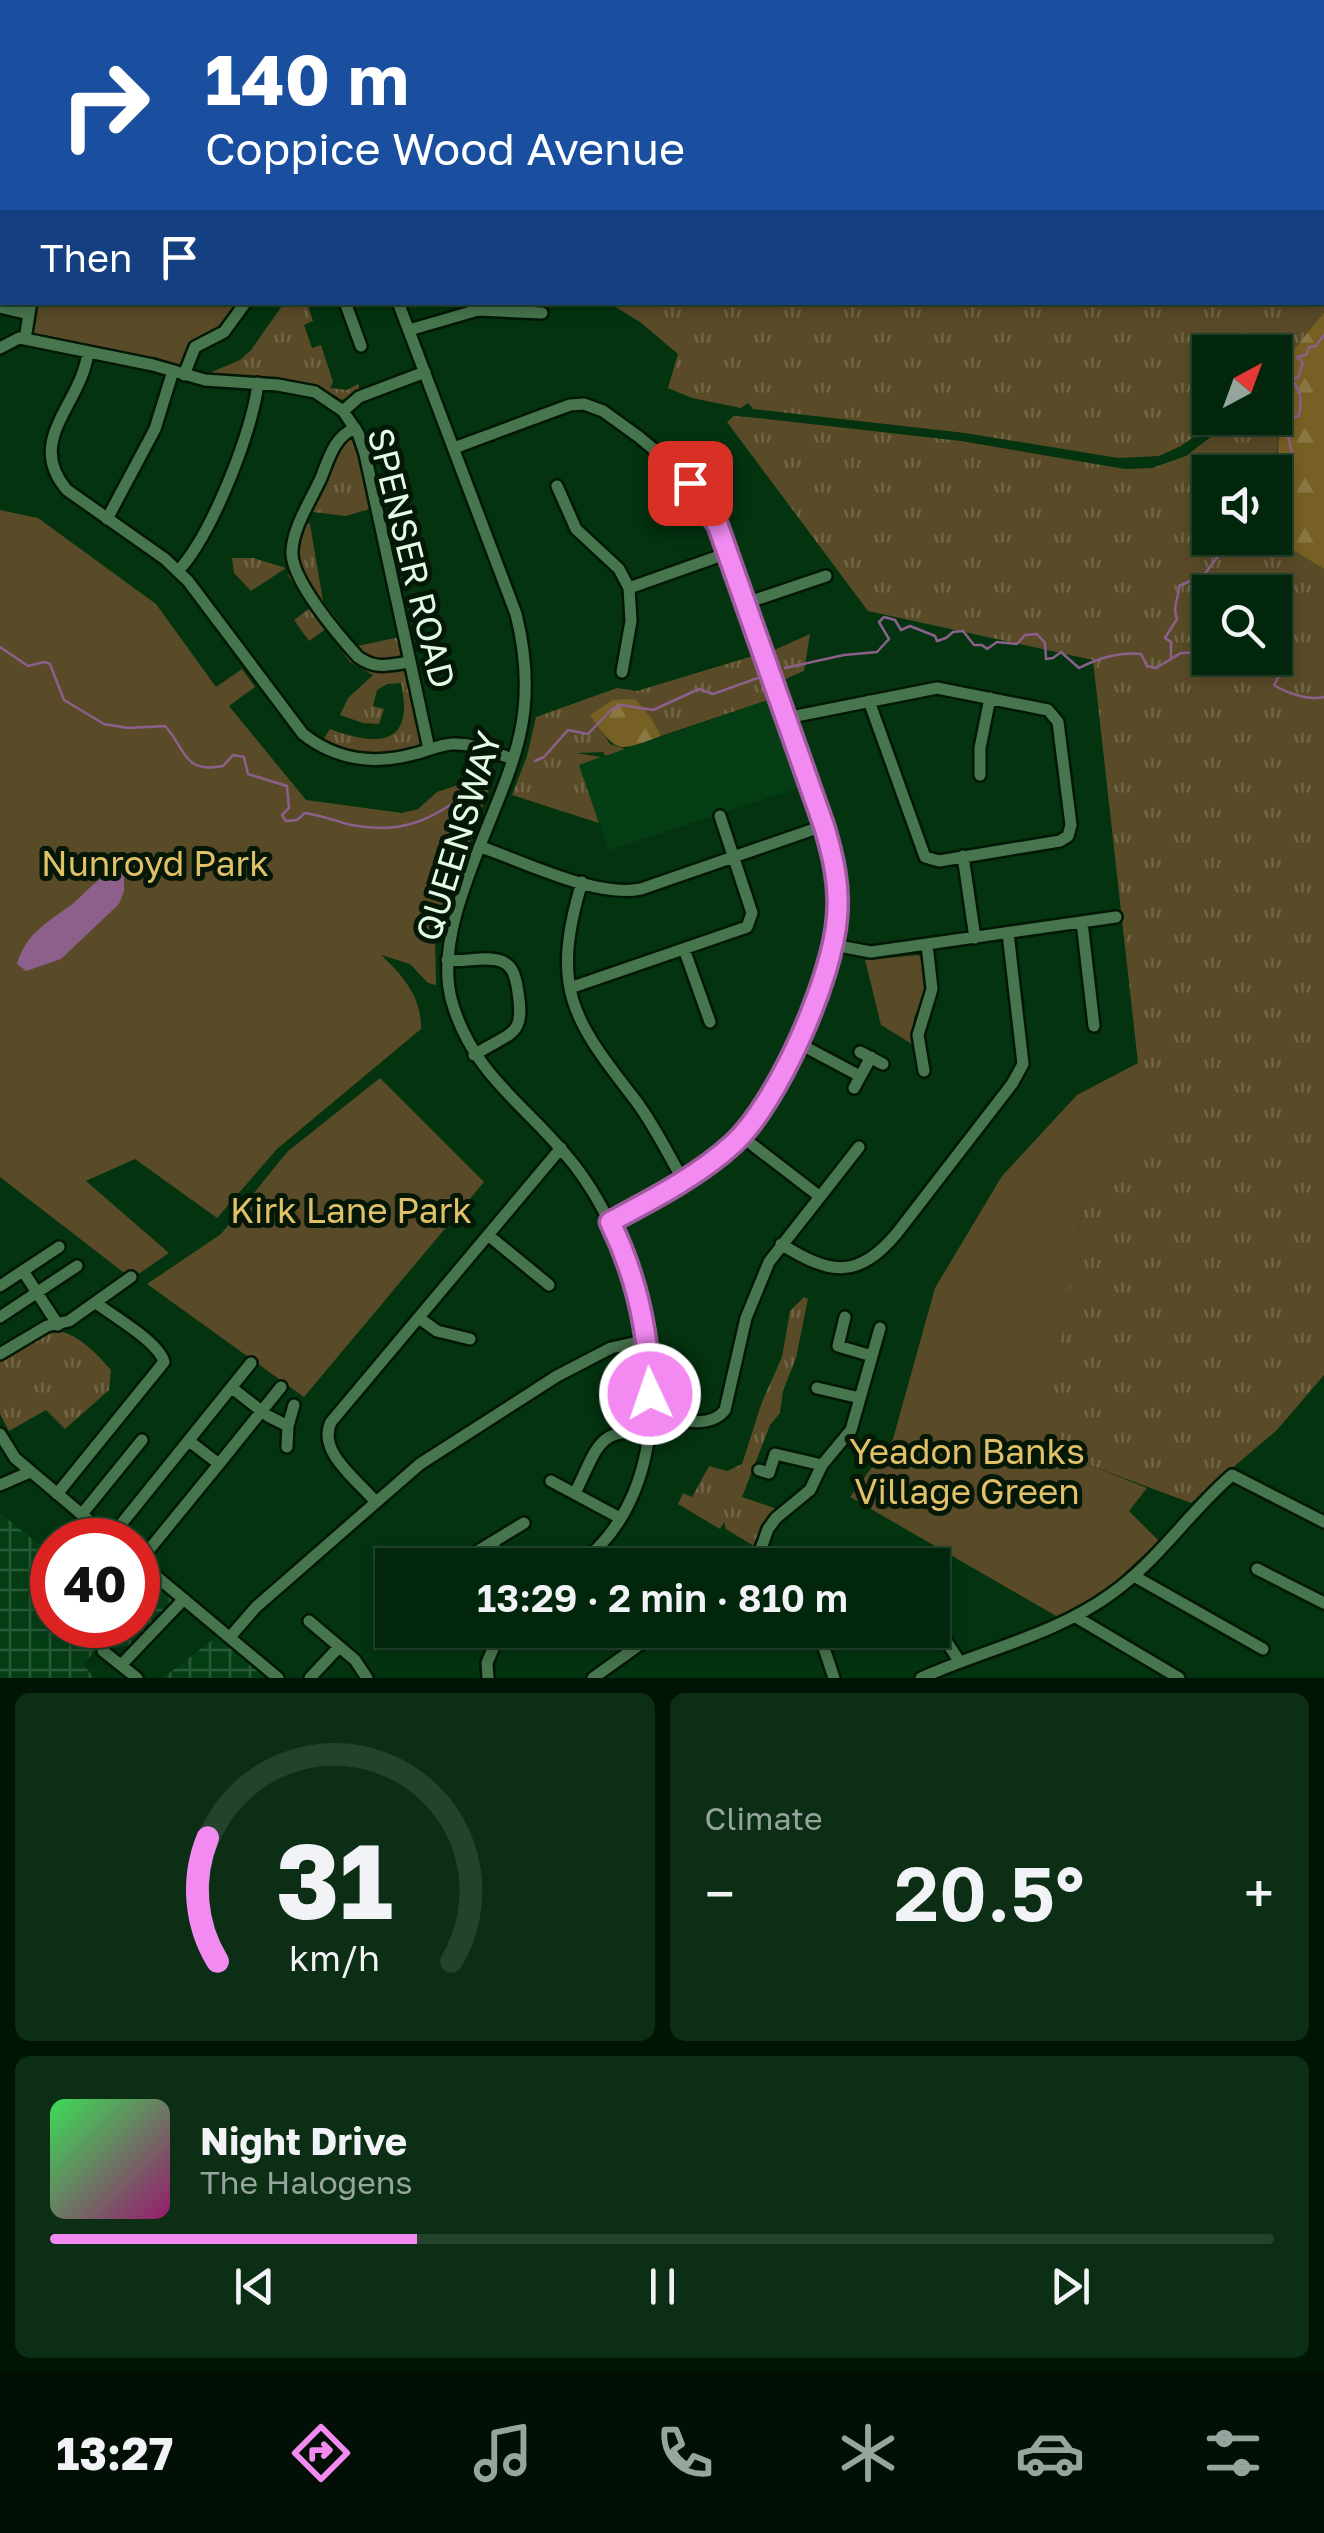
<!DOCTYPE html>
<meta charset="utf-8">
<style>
:root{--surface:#02260b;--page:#0c2e14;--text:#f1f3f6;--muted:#96a59d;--line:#23432c;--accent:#f28af2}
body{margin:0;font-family:"Golos Text",sans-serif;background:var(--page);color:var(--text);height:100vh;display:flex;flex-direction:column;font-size:38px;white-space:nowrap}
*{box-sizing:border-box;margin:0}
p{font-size:32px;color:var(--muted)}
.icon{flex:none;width:55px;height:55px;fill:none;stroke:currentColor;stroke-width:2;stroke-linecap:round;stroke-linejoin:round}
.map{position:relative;height:1678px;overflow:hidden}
.sheet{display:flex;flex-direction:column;gap:15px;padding:15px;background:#011506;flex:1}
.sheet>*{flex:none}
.top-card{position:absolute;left:0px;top:0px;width:1325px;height:305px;box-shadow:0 5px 15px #0003,0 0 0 2px var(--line);background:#1a4fa0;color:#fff;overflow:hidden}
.needle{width:65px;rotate:41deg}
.controls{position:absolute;left:1192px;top:335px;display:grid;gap:20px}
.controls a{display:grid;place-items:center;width:100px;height:100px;border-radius:0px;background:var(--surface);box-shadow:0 5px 15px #0003,0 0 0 2px var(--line);font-size:50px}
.speed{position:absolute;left:30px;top:1518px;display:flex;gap:20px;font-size:50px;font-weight:700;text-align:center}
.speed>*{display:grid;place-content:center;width:130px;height:130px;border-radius:50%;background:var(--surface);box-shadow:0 5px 15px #0003,0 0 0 2px var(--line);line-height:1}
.speed .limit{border:15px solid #d22;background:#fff;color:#111}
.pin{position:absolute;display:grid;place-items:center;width:85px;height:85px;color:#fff;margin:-42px;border-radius:20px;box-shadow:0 5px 15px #0006}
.me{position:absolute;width:110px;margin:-55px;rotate:357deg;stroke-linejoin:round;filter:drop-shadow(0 0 8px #0008)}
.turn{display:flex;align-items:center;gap:35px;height:210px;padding:0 40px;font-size:45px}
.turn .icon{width:130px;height:130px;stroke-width:2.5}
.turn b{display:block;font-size:70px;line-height:85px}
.then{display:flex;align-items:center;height:95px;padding:0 40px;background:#0003;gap:20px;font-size:38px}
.big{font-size:75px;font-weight:600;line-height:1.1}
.sheet .widget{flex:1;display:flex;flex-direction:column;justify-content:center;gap:15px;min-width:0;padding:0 35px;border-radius:15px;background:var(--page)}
.sheet .dial{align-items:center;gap:0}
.dial svg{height:260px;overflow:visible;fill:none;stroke:var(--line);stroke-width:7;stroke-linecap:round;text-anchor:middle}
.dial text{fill:var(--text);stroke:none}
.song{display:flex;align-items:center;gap:30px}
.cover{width:120px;height:120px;border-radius:15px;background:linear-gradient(135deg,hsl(130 70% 55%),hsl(320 70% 35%))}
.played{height:10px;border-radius:5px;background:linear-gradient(90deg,var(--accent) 30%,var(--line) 30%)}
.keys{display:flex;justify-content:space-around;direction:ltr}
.heat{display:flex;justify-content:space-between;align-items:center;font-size:55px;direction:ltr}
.sheet .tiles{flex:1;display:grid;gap:15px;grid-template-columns:1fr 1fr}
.widget:last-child{grid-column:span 2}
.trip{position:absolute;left:375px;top:1548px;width:575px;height:100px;border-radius:0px;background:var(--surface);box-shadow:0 5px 15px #0003,0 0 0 2px var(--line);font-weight:600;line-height:100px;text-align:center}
.tab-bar{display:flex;height:160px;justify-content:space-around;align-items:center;background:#010f04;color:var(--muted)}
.tab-bar .icon{width:70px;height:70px}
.tab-bar .current{color:var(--accent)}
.tab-bar b{font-size:45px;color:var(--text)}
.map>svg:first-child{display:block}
.built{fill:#053e15}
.industrial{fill:url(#industrial-grid)}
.grass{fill:url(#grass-tufts);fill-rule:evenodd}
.forest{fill:url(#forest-firs)}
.green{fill:#594b28}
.water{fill:#8c608b}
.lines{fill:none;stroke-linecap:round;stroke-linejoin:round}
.stream{stroke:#8c608b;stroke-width:2.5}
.minor-casing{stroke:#021705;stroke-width:16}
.minor{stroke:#47754d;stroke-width:11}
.route-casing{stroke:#9d5a9d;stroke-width:25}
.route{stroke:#f28af2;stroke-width:18}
.labels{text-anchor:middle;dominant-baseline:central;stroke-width:10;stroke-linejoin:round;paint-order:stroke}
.street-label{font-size:35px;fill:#e3fce5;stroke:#051707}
.park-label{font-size:35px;fill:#e2bf69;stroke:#051707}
</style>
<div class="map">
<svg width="1324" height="1678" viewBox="0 0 1324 1678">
<defs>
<pattern id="industrial-grid" width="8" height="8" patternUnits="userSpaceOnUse" patternTransform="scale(2.5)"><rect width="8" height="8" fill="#053e15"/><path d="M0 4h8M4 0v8" fill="none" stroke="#295b37"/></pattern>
<pattern id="grass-tufts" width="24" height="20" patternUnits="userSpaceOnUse" patternTransform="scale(2.5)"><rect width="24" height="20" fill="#594b28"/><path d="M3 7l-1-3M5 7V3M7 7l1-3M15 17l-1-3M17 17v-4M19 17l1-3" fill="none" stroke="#716647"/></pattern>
<pattern id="forest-firs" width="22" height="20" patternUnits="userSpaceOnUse" patternTransform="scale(2.5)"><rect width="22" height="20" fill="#776024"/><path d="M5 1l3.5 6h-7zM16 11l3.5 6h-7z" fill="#8a7844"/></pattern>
</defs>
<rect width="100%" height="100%" fill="#03330f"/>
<path class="built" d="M771 699 778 719 775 724 778 733 783 735 801 787 609 850 579 765Z"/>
<path class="industrial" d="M0 1513 52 1555V1625H138V1599L153 1583 175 1602 131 1646 114 1648 105 1641 83 1664 94 1678H0Z
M219 1635 268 1678H163Z"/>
<path class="grass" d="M814 0H1324V312L1275 373V352H1210V418H1220L1181 446 1159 456 1118 458 965 433 753 409 748 403 741 408 692 398 668 388 678 354 640 322 609 303 1322 302V2Z
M284 303H307L313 321 304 325 312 348 321 345 333 382 330 388 347 390 358 384 360 390 342 400 321 388 284 379 207 374 240 360 251 350Z
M1282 381 1275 487V472H1210V538H1273L1324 569V1375L1277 1430 1191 1503 1043 1448 1083 1203 1175 1127 1138 1063 1093 660 868 611 727 422 734 416 748 417 961 441 1125 469 1152 468 1186 456 1235 418H1275V387ZM1210 592H1275V658H1210Z
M349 439 356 440 369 490 366 496 373 508 346 516 313 512 339 450Z
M305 523 310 524 323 601 357 646 400 637 404 659 383 664 359 654 305 580C294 561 296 543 305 523Z
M232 558H253L286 568 251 591 234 573Z
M287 574 296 579 355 659 407 671 423 742 421 746C381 759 360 757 321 743L330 729C378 747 415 746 401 683L387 684 377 690 373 706 384 709 379 724 363 723 340 715 348 698 373 675 350 662 326 629 309 641 294 620 310 608Z
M810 634 804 671 781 681 772 651Z
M756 655 771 699 661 736 652 719 591 715 610 744 625 749 605 756 603 752 576 753 601 757 579 765 599 823 512 795 527 756 536 717 617 688 637 691Z
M804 1297 808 1299 796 1358 783 1391 780 1413 770 1425 742 1497 777 1509 763 1526 754 1546 726 1529 724 1522 720 1529 678 1504 683 1493 692 1497 709 1466 727 1471 742 1464 762 1402 782 1357 790 1311Z
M48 1329C76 1331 94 1351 111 1370L109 1390 65 1429 46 1410 9 1431 0 1414V1357Z"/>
<path class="forest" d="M1324 312V569L1273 538 1282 381 1287 358Z
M635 699 652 719 661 736C617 752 618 755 590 715L613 700Z"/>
<path class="green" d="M36 303H241L221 328 201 338 179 365 31 334Z
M0 510 38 518 156 604 216 687 242 669 255 687 229 706 306 800 402 813 418 809 437 792 475 779V775L490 786 435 938 436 985 428 983 410 964 381 955C403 975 422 998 421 1029L277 1149 217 1218 135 1159 86 1181 169 1253 140 1273 123 1272 0 1177Z
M918 955 924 958 927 990 914 1018 912 1044 881 1025 865 960Z
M1138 1063 1176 1127 1083 1204 1044 1447 1147 1488 1129 1511 1159 1541 1103 1593 1058 1617 850 1497 893 1439 935 1288 1002 1176 1077 1095Z
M380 1078 484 1182 304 1397 147 1284 221 1234 287 1152Z"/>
<path class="water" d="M133 860 136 862 124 879V891L119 904 61 959 26 971 17 964C26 932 50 921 75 902 90 889 99 873 120 875Z"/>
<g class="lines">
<path class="stream" d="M1275 475 1273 469 1282 468 1292 452 1288 436 1290 417 1299 416C1302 402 1302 390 1290 378H1298L1303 363 1297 357 1306 355 1309 347 1316 346 1324 335
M1275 486 1279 493 1275 516
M0 647 28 666 44 662 50 664 64 700 104 724 128 728 165 726C186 748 182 774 223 766L233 755 244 757 248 774 287 786 289 808 282 815 286 821 297 820 305 813C321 815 335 821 351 825 410 836 435 816 482 783
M1241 658 1255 662 1259 669 1268 666 1269 672 1275 671 1279 676 1274 685C1286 693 1311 701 1324 697
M1171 659V642L1165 638 1177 619C1172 607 1179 598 1179 586L1204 575 1222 551 1234 549 1251 538
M785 668 844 655 877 652 889 639 879 622 884 617 895 620 901 630 910 626 935 636 937 641 946 638 953 632 963 631 974 645H982L987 649 997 642 1017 644 1025 635 1037 634 1045 643 1046 659 1053 658 1061 652 1079 668C1099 658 1118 652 1141 654L1147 666 1156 668 1181 653 1210 652
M535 761 544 757 568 730 588 734 612 709 621 705 653 710 699 689 713 694 758 678"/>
<defs>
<path id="minor" d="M201 0 202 2
M292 0V2
M344 0 347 2
M0 161 2 159
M345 302 361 346
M398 302 516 614C526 654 529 694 520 734 503 813 429 924 452 1002 474 1079 534 1110 578 1170 653 1271 696 1478 578 1565
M0 307 29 314
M409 330 478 310 542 313
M25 339 31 302
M0 348 19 338 25 339 153 365 205 380 278 385 315 392 343 411 358 433 365 454 429 749
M88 352C82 404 24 440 67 490L165 559 188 581 303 734C336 760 375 765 414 754 427 751 438 745 452 744 474 743 493 752 512 759
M184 375 195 347 224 332 246 302
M343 411 359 397 425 372
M355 428C334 437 329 458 321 478 311 500 293 527 292 551 290 579 339 636 358 657 376 670 389 665 410 662
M454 448 570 405 584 404 603 411 639 437 682 473 708 507 728 553 823 826C833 856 840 885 837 917 833 978 778 1102 733 1144 698 1177 652 1198 610 1222
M557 486 576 529 619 569 629 588 631 621 622 672
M107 519 155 429 173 371
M178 571C211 536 253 431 258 383
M629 588 728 553
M746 603 826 576
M786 718 937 688 1048 710 1058 722 1071 825 1068 836 1060 841 939 861 925 857 869 701
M980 775V748L990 698
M481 847C525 862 596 898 641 889L823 826
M963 856 975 938
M582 882C550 988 572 1019 636 1101 654 1125 668 1154 683 1180
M1082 922 1094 1026
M833 945 871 952 1116 917
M684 949 710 1022
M447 960C464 963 485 955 501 961 512 965 515 975 517 986 526 1037 514 1030 474 1055
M570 988 747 927 752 913 720 816
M796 1042 860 1076
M860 1052 883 1064
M924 1071 918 1035 932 989 927 945
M854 1088 871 1057
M741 1136 819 1196
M488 1235 549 1285
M781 1244C829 1274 857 1281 897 1233L1012 1084 1023 1064 1008 933
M23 1271 58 1325
M0 1286 59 1247
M0 1317 77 1266
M845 1317 838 1346 872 1356
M419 1318 437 1331 470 1339
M0 1354 47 1326 69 1321 131 1277
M232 1388 268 1416 288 1426 287 1447
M817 1388 860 1398
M649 1415C673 1418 709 1431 725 1410L746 1318 769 1262 859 1147
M288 1426 294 1405
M0 1434 15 1458 112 1540
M219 1464 281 1387
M759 1470 769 1473 775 1454 822 1465
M551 1481 620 1518
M0 1485 30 1472
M578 1487C596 1450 600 1425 647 1434
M57 1494 164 1362C159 1342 113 1316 96 1303
M374 1500C356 1479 317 1451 331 1422L561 1148
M82 1514 142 1440
M110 1538 251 1363
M491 1543 507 1565
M875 1556 878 1565
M138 1561 278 1678
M139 1562 219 1464 189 1441
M455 1565 524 1523
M755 1565 768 1529 776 1518 810 1490 822 1465 851 1430 880 1328
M1257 1569 1324 1603
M1134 1576 1263 1649
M1076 1617 1179 1678
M932 1619 959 1661
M309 1621 355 1660 367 1678
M818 1630 834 1678
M766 1635 788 1630
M230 1637 256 1607 420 1464 557 1376 611 1348 647 1340
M103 1651 137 1678
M122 1664 184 1599
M310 1678 339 1647
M488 1678 487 1663 501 1630
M593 1678 660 1630
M921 1678C983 1650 1055 1635 1111 1594 1158 1561 1189 1512 1232 1475L1324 1522"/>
</defs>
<use href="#minor" class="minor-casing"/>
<use href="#minor" class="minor"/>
</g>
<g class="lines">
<defs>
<path id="route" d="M650 1394C649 1332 637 1277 610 1222 653 1199 698 1176 733 1144 778 1103 833 977 837 917 840 885 833 856 824 826L718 526 690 483"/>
</defs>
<use href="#route" class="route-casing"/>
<use href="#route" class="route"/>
</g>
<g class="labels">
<g class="street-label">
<text transform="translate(412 558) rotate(76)">SPENSER ROAD</text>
<text transform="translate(458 836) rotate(-73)">QUEENSWAY</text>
</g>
<g class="park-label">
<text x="155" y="863">Nunroyd Park</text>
<text x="351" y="1210">Kirk Lane Park</text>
<text x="967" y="1451">Yeadon Banks<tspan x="967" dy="40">Village Green</tspan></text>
</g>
</g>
</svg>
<div class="controls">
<a><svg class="needle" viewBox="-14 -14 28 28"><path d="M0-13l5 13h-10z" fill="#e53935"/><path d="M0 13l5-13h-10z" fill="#96a59d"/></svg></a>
<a><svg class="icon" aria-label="sound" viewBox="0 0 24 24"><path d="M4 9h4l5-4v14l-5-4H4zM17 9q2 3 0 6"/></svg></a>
<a><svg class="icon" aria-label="search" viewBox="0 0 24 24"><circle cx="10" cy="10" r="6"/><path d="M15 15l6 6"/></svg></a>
</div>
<div class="speed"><div class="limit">40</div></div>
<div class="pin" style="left:690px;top:483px;background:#d93025"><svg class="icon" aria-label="arrive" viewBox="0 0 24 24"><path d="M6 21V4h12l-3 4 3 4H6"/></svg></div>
<svg class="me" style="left:650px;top:1394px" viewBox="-20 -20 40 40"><circle r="17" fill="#f28af2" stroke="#fff" stroke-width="3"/><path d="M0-11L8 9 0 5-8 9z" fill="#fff"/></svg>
<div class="trip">13:29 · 2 min · 810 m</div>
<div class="top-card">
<div class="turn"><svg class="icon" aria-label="right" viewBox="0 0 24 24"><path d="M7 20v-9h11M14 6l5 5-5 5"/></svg><div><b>140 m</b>Coppice Wood Avenue</div></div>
<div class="then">Then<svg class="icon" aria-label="arrive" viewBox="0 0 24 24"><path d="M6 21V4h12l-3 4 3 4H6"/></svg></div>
</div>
</div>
<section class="sheet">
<div class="tiles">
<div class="widget dial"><svg viewBox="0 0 100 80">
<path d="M14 69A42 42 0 1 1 86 69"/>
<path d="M14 69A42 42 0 0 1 11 31" stroke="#f28af2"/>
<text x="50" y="56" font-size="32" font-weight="700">31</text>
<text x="50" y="72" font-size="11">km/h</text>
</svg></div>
<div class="widget"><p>Climate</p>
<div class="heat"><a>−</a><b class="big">20.5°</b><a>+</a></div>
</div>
<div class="widget">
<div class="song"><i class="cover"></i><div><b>Night Drive</b><p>The Halogens</p></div></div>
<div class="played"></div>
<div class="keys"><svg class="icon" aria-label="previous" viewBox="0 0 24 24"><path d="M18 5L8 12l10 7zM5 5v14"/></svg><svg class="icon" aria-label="pause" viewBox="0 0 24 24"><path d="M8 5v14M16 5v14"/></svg><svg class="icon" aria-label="next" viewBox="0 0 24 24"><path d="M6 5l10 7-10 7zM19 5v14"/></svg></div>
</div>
</div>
</section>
<nav class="tab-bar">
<b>13:27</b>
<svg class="icon current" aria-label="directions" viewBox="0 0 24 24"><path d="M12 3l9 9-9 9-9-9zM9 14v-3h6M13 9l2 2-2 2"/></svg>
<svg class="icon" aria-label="music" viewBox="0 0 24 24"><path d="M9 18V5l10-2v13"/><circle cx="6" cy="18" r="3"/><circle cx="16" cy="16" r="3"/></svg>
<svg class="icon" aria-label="phone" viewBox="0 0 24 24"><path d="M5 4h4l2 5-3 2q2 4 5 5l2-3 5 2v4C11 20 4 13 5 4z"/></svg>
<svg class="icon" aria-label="climate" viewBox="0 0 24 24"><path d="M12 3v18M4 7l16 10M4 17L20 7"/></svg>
<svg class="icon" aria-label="car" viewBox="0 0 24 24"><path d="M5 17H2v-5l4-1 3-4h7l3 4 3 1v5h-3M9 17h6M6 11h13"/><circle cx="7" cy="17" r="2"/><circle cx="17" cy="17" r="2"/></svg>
<svg class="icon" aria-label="filters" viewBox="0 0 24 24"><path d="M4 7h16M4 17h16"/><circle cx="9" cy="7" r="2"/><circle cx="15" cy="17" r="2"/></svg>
</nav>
